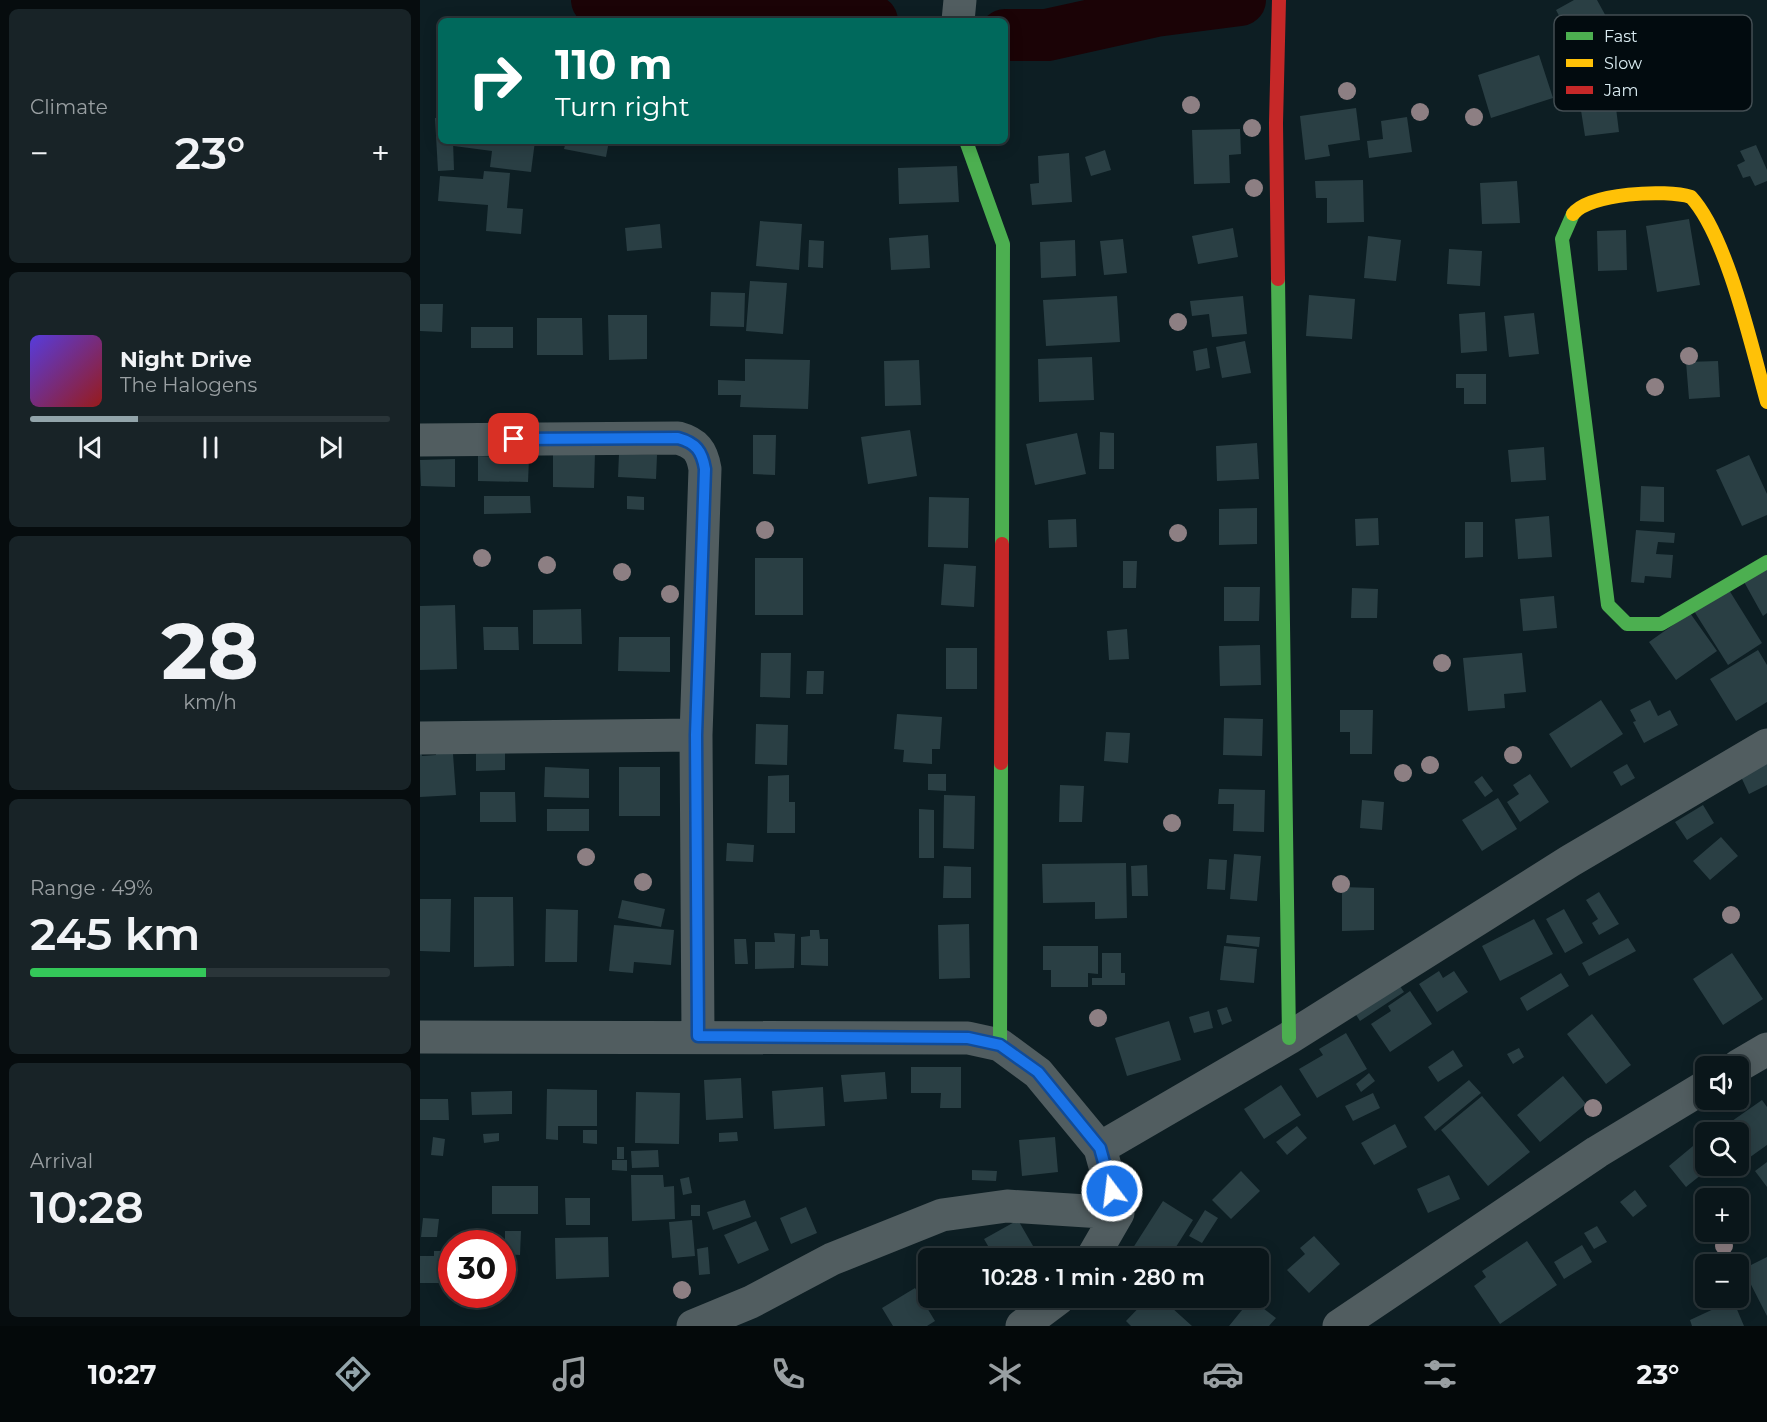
<!DOCTYPE html>
<meta charset="utf-8">
<style>
:root{--surface:#0a161a;--page:#182327;--text:#f1f3f6;--muted:#999fa2;--line:#2a3539;--accent:#92a4aa}
body{margin:0;font-family:Montserrat,sans-serif;background:var(--page);color:var(--text);height:100vh;display:flex;flex-direction:column;font-size:22px;white-space:nowrap}
*{box-sizing:border-box;margin:0}
p{font-size:20px;color:var(--muted)}
.icon{flex:none;width:33px;height:33px;fill:none;stroke:currentColor;stroke-width:2;stroke-linecap:round;stroke-linejoin:round}
.map{position:relative;flex:1;overflow:hidden}
.drawer{display:flex;flex-direction:column;gap:9px;padding:9px;background:#060c0e;width:420px}
.drawer>*{flex:none}
.banner{position:absolute;left:18px;top:18px;width:570px;height:126px;border-radius:9px;box-shadow:0 3px 15px #0003,0 0 0 2px var(--line);background:#00695c;color:#fff;overflow:hidden}
.buttons{position:absolute;left:1275px;top:1056px;display:grid;gap:12px}
.buttons a{display:grid;place-items:center;width:54px;height:54px;border-radius:9px;background:var(--surface);box-shadow:0 3px 15px #0003,0 0 0 2px var(--line);font-size:30px}
.speed{position:absolute;left:18px;top:1230px;display:flex;gap:12px;font-size:30px;font-weight:700;text-align:center}
.speed>*{display:grid;place-content:center;width:78px;height:78px;border-radius:50%;background:var(--surface);box-shadow:0 3px 15px #0003,0 0 0 2px var(--line);line-height:1}
.speed .limit{border:9px solid #d22;background:#fff;color:#111}
.pin{position:absolute;display:grid;place-items:center;width:51px;height:51px;color:#fff;margin:-26px;border-radius:12px;box-shadow:0 3px 9px #0006}
.me{position:absolute;width:66px;margin:-33px;rotate:345deg;stroke-linejoin:round;filter:drop-shadow(0 0 4px #0008)}
.turn{display:flex;align-items:center;gap:21px;height:126px;padding:0 18px;font-size:27px}
.turn .icon{width:78px;height:78px;stroke-width:2.5}
.turn b{display:block;font-size:42px;line-height:51px}
.big{font-size:45px;font-weight:600;line-height:1.1}
.drawer .card{flex:1;display:flex;flex-direction:column;justify-content:center;gap:9px;min-width:0;padding:0 21px;border-radius:9px;background:var(--page)}
.drawer .dial{align-items:center;gap:0}
.dial b{font-size:78px;line-height:1}
.song{display:flex;align-items:center;gap:18px}
.cover{width:72px;height:72px;border-radius:9px;background:linear-gradient(135deg,hsl(250 70% 55%),hsl(0 70% 35%))}
.played{height:6px;border-radius:3px;background:linear-gradient(90deg,var(--accent) 30%,var(--line) 30%)}
.keys{display:flex;justify-content:space-around;direction:ltr}
.heat{display:flex;justify-content:space-between;align-items:center;font-size:33px;direction:ltr}
.charge{height:9px;border-radius:4px;background:linear-gradient(90deg,#34c759 49%,var(--line) 0)}
.trip{position:absolute;left:498px;top:1248px;width:351px;height:60px;border-radius:9px;background:var(--surface);box-shadow:0 3px 15px #0003,0 0 0 2px var(--line);font-weight:600;line-height:60px;text-align:center}
.tab-bar{display:flex;height:96px;justify-content:space-around;align-items:center;background:#04090a;color:var(--muted)}
.tab-bar .icon{width:42px;height:42px}
.tab-bar .active{color:var(--accent)}
.tab-bar b{font-size:27px;color:var(--text)}
main{display:flex;flex:1;min-height:0}
.map>svg:first-child{display:block}
.lines{fill:none;stroke-linecap:round;stroke-linejoin:round}
.river{stroke:#1b0306;stroke-width:52}
.building{fill:#2a3f44}
.street{stroke:#515d60;stroke-width:33}
.fast{stroke:#4caf50;stroke-width:14}
.slow{stroke:#ffc107;stroke-width:14}
.jam{stroke:#c62828;stroke-width:14}
.tree{fill:#8d7f83}
.route-casing{stroke:#114b97;stroke-width:15}
.route{stroke:#1a73e8;stroke-width:10}
.key{fill:#020b0f;stroke:#434e53;stroke-width:1.5}
.key-label{font-size:16px;fill:#daecf2}
</style>
<main>
<section class="drawer">
<div class="card"><p>Climate</p>
<div class="heat"><a>−</a><b class="big">23°</b><a>+</a></div>
</div>
<div class="card">
<div class="song"><i class="cover"></i><div><b>Night Drive</b><p>The Halogens</p></div></div>
<div class="played"></div>
<div class="keys"><svg class="icon" aria-label="previous" viewBox="0 0 24 24"><path d="M18 5L8 12l10 7zM5 5v14"/></svg><svg class="icon" aria-label="pause" viewBox="0 0 24 24"><path d="M8 5v14M16 5v14"/></svg><svg class="icon" aria-label="next" viewBox="0 0 24 24"><path d="M6 5l10 7-10 7zM19 5v14"/></svg></div>
</div>
<div class="card dial"><b>28</b><p>km/h</p></div>
<div class="card"><p>Range · 49%</p><b class="big">245 km</b><div class="charge"></div></div>
<div class="card"><p>Arrival</p><b class="big">10:28</b></div>
</section>
<div class="map">
<svg width="1347" height="1326" viewBox="0 0 1347 1326">
<rect width="100%" height="100%" fill="#0d1e23"/>
<g class="lines">
<path class="river" d="M177 0 183 2 337 4 452 21
M585 35H627L735 11 820 0"/>
</g>
<path class="building" d="M1154 0H1177L1188 20 1152 40 1136 10Z
M1119 55 1133 98 1071 118 1058 75Z
M1195 100 1199 132 1165 136 1160 104Z
M936 108 940 140 908 145 910 156 885 160 880 116Z
M987 117 992 152 949 158 947 141 963 139 961 121Z
M15 118H21V141H33L34 170 18 171Z
M820 129 821 154 809 155 810 183 774 184 772 130Z
M35 141H115L111 172 70 167 72 151 34 146Z
M146 141H189L186 157 144 149Z
M1336 145 1347 170V181L1335 186 1330 176 1323 178 1317 165 1325 161 1320 151Z
M685 150 691 170 671 176 665 157Z
M649 153 652 202 612 205 610 184 619 183 618 156Z
M537 166 539 202 479 204 478 168Z
M64 171 90 173 87 208 103 209 101 234 66 231 68 205 18 201 20 176 63 179Z
M943 180 944 222 907 223V198H896L895 181Z
M1097 181 1100 223 1062 224 1060 183Z
M1269 219 1280 285 1237 292 1226 226Z
M340 221 382 224 379 270 336 266Z
M240 224 242 248 207 251 205 228Z
M813 228 818 257 778 264 772 236Z
M1206 230 1207 270 1178 271 1177 231Z
M508 235 510 268 471 270 469 238Z
M948 236 981 240 976 281 944 278Z
M703 239 707 273 684 275 680 241Z
M389 240 404 241 403 268 388 267Z
M655 240 656 276 621 278 620 242Z
M1029 249 1062 251 1060 286 1027 284Z
M330 281 367 283 363 334 326 331Z
M291 292 325 293 324 327 290 326Z
M889 295 935 299 932 339 886 336Z
M697 296 700 342 626 346 623 300Z
M823 296 827 334 792 337 789 314 772 316 770 301Z
M0 304H23L22 332 0 331Z
M1065 312 1067 351 1041 353 1039 314Z
M1114 313 1119 354 1089 357 1084 316Z
M188 315H227V359L189 360Z
M117 318H162L163 355H117Z
M51 327H93V348H51Z
M825 341 831 373 802 378 796 347Z
M787 348 790 368 776 371 773 351Z
M672 357 674 400 619 402 618 359Z
M325 359 390 360 388 409 320 407 321 395H298V380L325 381Z
M499 360 501 405 465 406 464 361Z
M1298 361 1300 397 1269 399 1266 362Z
M1036 374H1066V404H1044V388H1036Z
M490 430 497 476 448 484 441 437Z
M680 432 694 433V469H679Z
M657 433 666 474 615 485 606 444Z
M333 435H356L355 475 333 474Z
M837 443 839 479 797 481 796 446Z
M1124 447 1126 480 1091 482 1088 450Z
M133 452H175L174 488 133 487Z
M199 454 237 455 236 479 198 477Z
M1329 455 1347 494V515L1322 526 1296 470Z
M58 456 109 458 108 482 58 481Z
M35 459V487L1 486 0 460Z
M1221 486 1244 487V522L1220 521Z
M64 496H110L111 513 64 514Z
M207 496 224 497V510L207 509Z
M509 497 549 498 548 548 508 547Z
M837 508V544L799 545V509Z
M1129 516 1132 557 1098 559 1095 519Z
M958 518 959 545 936 546 935 519Z
M656 519 657 547 629 548 628 520Z
M1045 522H1063V557L1045 558Z
M1216 530 1255 533 1254 543 1238 542 1236 554 1253 555 1251 578 1225 576 1224 583 1211 582Z
M335 558H383V615H335Z
M703 561H717L716 588H703Z
M524 564 556 566 554 607 521 605Z
M1347 567V613L1343 616 1323 580Z
M804 587H840L839 621H804Z
M932 588 958 589 957 618H931Z
M1309 590 1342 643 1308 665 1274 611Z
M1134 596 1137 628 1103 631 1100 599Z
M35 605 37 669 0 670V606Z
M161 609 162 644H113V610Z
M1270 613 1297 651 1256 680 1229 642Z
M63 627H98L99 650H64Z
M707 629 709 659 689 660 687 631Z
M199 637H250V672L198 671Z
M840 645 841 685 800 686 799 646Z
M526 648H557V689H526Z
M1338 650 1347 665V702L1316 721 1290 679Z
M341 653H371L370 698 340 697Z
M1102 653 1106 692 1084 694 1085 708 1048 711 1043 658Z
M387 671H404L403 694H386Z
M1181 700 1203 734 1151 768 1129 734Z
M1230 700 1238 716 1250 710 1258 725 1224 743 1213 722 1216 721 1210 710Z
M920 710H953L952 754H930V732H920Z
M477 714 522 717 520 749H512V764L483 762 484 750 474 749Z
M804 718 843 719 842 756 803 755Z
M336 724 368 725 367 765 335 764Z
M686 732 710 733 708 763 684 761Z
M16 740 33 754 36 795 0 797V748L2 756 16 755Z
M85 752V770L56 771V753Z
M1347 754V785L1329 794 1317 768Z
M1207 764 1215 778 1201 786 1193 772Z
M125 767 169 769V798L124 797Z
M199 767H240V816H199Z
M508 774H526V791L508 790Z
M1110 774 1129 802 1100 822 1087 802 1099 794 1093 785Z
M369 775V802H375V833H347L348 776Z
M1062 776 1073 791 1065 797 1054 782Z
M640 785 664 786 662 822H639Z
M799 789 845 790 844 832 813 831 814 804H798Z
M60 792H95L96 822H60Z
M524 795 555 796 554 849 523 848Z
M1078 798 1097 829 1062 851 1042 820Z
M942 800 964 802 962 830 940 828Z
M1283 805 1294 823 1267 840 1255 822Z
M127 809H169V831H127Z
M499 809 514 810V858H499Z
M1301 837 1318 856 1290 880 1273 861Z
M307 843 334 845 333 862 306 861Z
M814 854 841 856 837 901 810 899Z
M789 859 807 860 805 890 787 889Z
M706 863 707 918 675 919V902L623 903 622 864Z
M727 865 728 896H712L711 866Z
M524 866 551 867V898H523Z
M922 887 954 888V930L922 931Z
M1179 892 1199 924 1179 935 1172 923 1178 919 1166 900Z
M54 897H93L94 966 54 967Z
M0 899H31L30 952 0 951Z
M202 900 245 909 241 927 198 918Z
M126 909 158 910 157 962H125Z
M1144 909 1163 943 1145 953 1126 919Z
M1114 919 1133 954 1080 981 1062 946Z
M549 924 550 978 519 979 518 925Z
M194 925 254 930 251 965 214 962 213 973 189 971Z
M390 930H399L400 939H408V966L381 965V937L390 936Z
M354 933 375 934 374 968 335 969V942H355Z
M807 935 840 937 839 947 806 943Z
M1208 938 1216 951 1169 976 1162 963Z
M314 939H326L328 964H315Z
M623 946H678V974L668 973V987H631V970H623Z
M804 946 837 949 834 983 800 980Z
M682 953H701V973H705V985H672V978H682Z
M1312 953 1343 999 1303 1025 1273 979Z
M1019 971 1023 978 1034 971 1048 992 1017 1012 999 984Z
M1141 973 1149 986 1107 1011 1100 998Z
M975 979 984 992 940 1021 931 1007Z
M990 991 1012 1024 970 1052 951 1024 971 1011 968 1006Z
M807 1007 812 1021 802 1025 797 1010Z
M789 1011 793 1028 774 1033 769 1017Z
M1172 1014 1211 1065 1186 1084 1147 1034Z
M749 1021 761 1060 707 1076 695 1038Z
M926 1033 947 1069 897 1098 879 1069 903 1055 899 1049Z
M1099 1048 1104 1057 1093 1064 1087 1054Z
M1033 1050 1043 1066 1018 1082 1008 1067Z
M491 1067H541V1108H520L521 1093H491Z
M465 1072 467 1099 424 1102 421 1075Z
M949 1073 955 1081 941 1092 936 1084Z
M1143 1076 1166 1104 1120 1142 1097 1115Z
M321 1078 323 1118 286 1120 284 1080Z
M1049 1080 1061 1093 1015 1131 1004 1117Z
M861 1085 881 1115 844 1139 824 1109Z
M403 1087 405 1126 354 1129 352 1091Z
M127 1089 177 1090V1126H138V1140L126 1139Z
M92 1091V1114L52 1115 51 1092Z
M216 1092 260 1093 259 1144 215 1143Z
M953 1093 960 1108 933 1121 925 1106Z
M1062 1096 1110 1152 1068 1186 1021 1130Z
M0 1099H28L29 1120H0Z
M1342 1100 1347 1107V1145L1326 1160 1318 1150V1132H1306L1302 1128Z
M975 1124 987 1147 954 1165 941 1143Z
M877 1126 887 1138 867 1155 856 1142Z
M163 1130H177V1144L163 1143Z
M317 1132 318 1141 299 1142V1133Z
M79 1133V1141L64 1143 63 1134Z
M13 1137 25 1139 23 1156 11 1155Z
M635 1137 638 1172 602 1176 599 1140Z
M1279 1141 1286 1148V1166H1292L1266 1187 1249 1166Z
M197 1147H204V1159H197Z
M238 1150 239 1167 212 1168 211 1151Z
M192 1160H207V1171L192 1170Z
M1347 1162V1187L1335 1171Z
M552 1170 577 1171 576 1181 552 1180Z
M821 1171 840 1191 811 1219 792 1200Z
M211 1175H243L244 1187 254 1186 255 1219 212 1221Z
M1029 1175 1040 1199 1008 1213 997 1189Z
M269 1177 272 1193 263 1195 260 1179Z
M72 1186H118V1214H72Z
M1215 1190 1227 1206 1213 1217 1200 1202Z
M145 1198H170V1225H146Z
M325 1200 331 1217 293 1230 287 1212Z
M743 1201 773 1220 749 1258H722L711 1251Z
M271 1205H280V1216H271Z
M386 1207 397 1233 371 1244 360 1218Z
M785 1210 798 1218 782 1243 769 1236Z
M3 1218 19 1219 17 1237H1Z
M272 1220 275 1256 252 1258 249 1222Z
M598 1220 620 1258H575L564 1239Z
M336 1221 349 1250 318 1264 304 1235Z
M1177 1226 1187 1242 1174 1249 1164 1233Z
M85 1231H101L100 1255 85 1254Z
M894 1236 920 1264 889 1293 867 1270 885 1254 880 1248Z
M188 1237 189 1277 136 1279 135 1238Z
M1107 1241 1137 1285 1080 1324 1054 1286 1066 1277 1062 1271Z
M1162 1245 1172 1262 1144 1279 1134 1262Z
M288 1247 290 1274 279 1275 277 1249Z
M14 1251H31L30 1283H0V1256H14Z
M1347 1257V1316L1323 1269Z
M495 1288 515 1321 507 1326H473L462 1308Z
M728 1298H741L772 1326H711L706 1321Z
M831 1299 856 1318 849 1326H809Z
M1313 1300 1324 1326H1272L1270 1320Z"/>
<g class="lines">
<path class="street" d="M538 21 540 0
M0 440 258 438C276 443 282 451 285 469L276 735 0 738
M276 735 278 1036
M0 1037 548 1038 580 1045 618 1073 680 1148 698 1213 672 1258
M1318 1066 1347 1049
M680 1148 869 1038 1150 861 1347 745
M273 1326 331 1302 412 1259 522 1215 587 1206 698 1213
M602 1326 639 1298
M919 1326 1177 1152 1286 1086"/>
<path class="fast" d="M546 141 583 244 582 544
M1153 214 1142 239 1188 605 1207 624H1241L1347 562
M858 279 869 1038
M580 1045 581 763"/>
<path class="slow" d="M1153 214C1169 193 1246 189 1271 197 1307 236 1332 348 1347 402"/>
<path class="jam" d="M858 279 856 123 859 0
M581 763 582 544"/>
</g>
<g class="tree">
<circle cx="927" cy="91" r="9"/>
<circle cx="771" cy="105" r="9"/>
<circle cx="1000" cy="112" r="9"/>
<circle cx="1054" cy="117" r="9"/>
<circle cx="832" cy="128" r="9"/>
<circle cx="834" cy="188" r="9"/>
<circle cx="758" cy="322" r="9"/>
<circle cx="1269" cy="356" r="9"/>
<circle cx="1235" cy="387" r="9"/>
<circle cx="345" cy="530" r="9"/>
<circle cx="758" cy="533" r="9"/>
<circle cx="62" cy="558" r="9"/>
<circle cx="127" cy="565" r="9"/>
<circle cx="202" cy="572" r="9"/>
<circle cx="250" cy="594" r="9"/>
<circle cx="1022" cy="663" r="9"/>
<circle cx="1093" cy="755" r="9"/>
<circle cx="1010" cy="765" r="9"/>
<circle cx="983" cy="773" r="9"/>
<circle cx="752" cy="823" r="9"/>
<circle cx="166" cy="857" r="9"/>
<circle cx="223" cy="882" r="9"/>
<circle cx="921" cy="884" r="9"/>
<circle cx="1311" cy="915" r="9"/>
<circle cx="678" cy="1018" r="9"/>
<circle cx="1173" cy="1108" r="9"/>
<circle cx="1304" cy="1246" r="9"/>
<circle cx="262" cy="1290" r="9"/>
</g>
<g class="lines">
<defs>
<path id="route" d="M94 439 258 438C276 443 282 451 285 469L276 735 278 1036 548 1038 580 1045 618 1072 680 1148 692 1191"/>
</defs>
<use href="#route" class="route-casing"/>
<use href="#route" class="route"/>
</g>
<rect x="1134" y="15" width="198" height="96" rx="9" class="key"/>
<rect x="1146" y="32" width="27" height="8" fill="#4caf50"/>
<rect x="1146" y="59" width="27" height="8" fill="#ffc107"/>
<rect x="1146" y="86" width="27" height="8" fill="#c62828"/>
<g class="key-label">
<text x="1184" y="42">Fast</text>
<text x="1184" y="69">Slow</text>
<text x="1184" y="96">Jam</text>
</g>
</svg>
<div class="buttons">
<a><svg class="icon" aria-label="sound" viewBox="0 0 24 24"><path d="M4 9h4l5-4v14l-5-4H4zM17 9q2 3 0 6"/></svg></a>
<a><svg class="icon" aria-label="search" viewBox="0 0 24 24"><circle cx="10" cy="10" r="6"/><path d="M15 15l6 6"/></svg></a>
<a>+</a>
<a>−</a>
</div>
<div class="speed"><div class="limit">30</div></div>
<div class="pin" style="left:94px;top:439px;background:#d93025"><svg class="icon" aria-label="arrive" viewBox="0 0 24 24"><path d="M6 21V4h12l-3 4 3 4H6"/></svg></div>
<svg class="me" style="left:692px;top:1191px" viewBox="-20 -20 40 40"><circle r="17" fill="#1a73e8" stroke="#fff" stroke-width="3"/><path d="M0-11L8 9 0 5-8 9z" fill="#fff"/></svg>
<div class="trip">10:28 · 1 min · 280 m</div>
<div class="banner">
<div class="turn"><svg class="icon" aria-label="right" viewBox="0 0 24 24"><path d="M7 20v-9h11M14 6l5 5-5 5"/></svg><div><b>110 m</b>Turn right</div></div>
</div>
</div>
</main>
<nav class="tab-bar">
<b>10:27</b>
<svg class="icon active" aria-label="directions" viewBox="0 0 24 24"><path d="M12 3l9 9-9 9-9-9zM9 14v-3h6M13 9l2 2-2 2"/></svg>
<svg class="icon" aria-label="music" viewBox="0 0 24 24"><path d="M9 18V5l10-2v13"/><circle cx="6" cy="18" r="3"/><circle cx="16" cy="16" r="3"/></svg>
<svg class="icon" aria-label="phone" viewBox="0 0 24 24"><path d="M5 4h4l2 5-3 2q2 4 5 5l2-3 5 2v4C11 20 4 13 5 4z"/></svg>
<svg class="icon" aria-label="climate" viewBox="0 0 24 24"><path d="M12 3v18M4 7l16 10M4 17L20 7"/></svg>
<svg class="icon" aria-label="car" viewBox="0 0 24 24"><path d="M5 17H2v-5l4-1 3-4h7l3 4 3 1v5h-3M9 17h6M6 11h13"/><circle cx="7" cy="17" r="2"/><circle cx="17" cy="17" r="2"/></svg>
<svg class="icon" aria-label="filters" viewBox="0 0 24 24"><path d="M4 7h16M4 17h16"/><circle cx="9" cy="7" r="2"/><circle cx="15" cy="17" r="2"/></svg>
<b>23°</b>
</nav>
